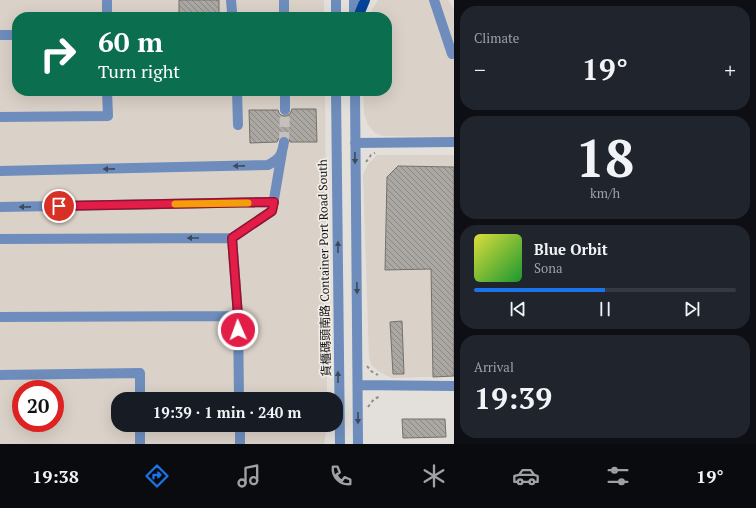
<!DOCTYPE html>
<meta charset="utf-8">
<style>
:root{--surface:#171b24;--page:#20242c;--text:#f1f3f6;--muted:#9ea1a6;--line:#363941;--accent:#1a73e8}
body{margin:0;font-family:"PT Serif","Noto Sans TC",serif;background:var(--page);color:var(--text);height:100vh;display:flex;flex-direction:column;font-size:15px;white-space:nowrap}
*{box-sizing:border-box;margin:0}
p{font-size:13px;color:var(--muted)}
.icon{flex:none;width:22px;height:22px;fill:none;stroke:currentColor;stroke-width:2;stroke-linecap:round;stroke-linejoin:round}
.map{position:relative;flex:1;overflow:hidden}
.sheet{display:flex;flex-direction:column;gap:6px;padding:6px;background:#0d0f14;width:302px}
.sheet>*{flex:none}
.hud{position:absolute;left:12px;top:12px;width:380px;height:84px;border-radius:16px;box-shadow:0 4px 16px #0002;background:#0b6e4f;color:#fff;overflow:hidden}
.speed{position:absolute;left:12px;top:380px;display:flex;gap:8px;font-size:20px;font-weight:700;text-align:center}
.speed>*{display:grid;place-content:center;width:52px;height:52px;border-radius:50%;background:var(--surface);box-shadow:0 4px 16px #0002;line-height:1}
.speed .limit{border:6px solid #d22;background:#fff;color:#111}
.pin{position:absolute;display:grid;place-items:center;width:34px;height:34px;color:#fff;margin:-17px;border:2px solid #fff;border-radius:50%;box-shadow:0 1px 4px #0007}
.me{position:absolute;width:44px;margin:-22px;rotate:358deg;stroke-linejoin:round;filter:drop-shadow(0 0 3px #0008)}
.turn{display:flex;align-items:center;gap:14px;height:84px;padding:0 20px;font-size:18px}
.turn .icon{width:52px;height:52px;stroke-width:2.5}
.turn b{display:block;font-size:28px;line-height:34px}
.big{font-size:30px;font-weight:600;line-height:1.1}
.sheet .card{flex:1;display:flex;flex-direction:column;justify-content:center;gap:6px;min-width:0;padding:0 14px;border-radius:16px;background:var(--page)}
.sheet .dial{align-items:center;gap:0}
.dial b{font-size:52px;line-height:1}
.song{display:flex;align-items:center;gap:12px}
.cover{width:48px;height:48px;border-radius:6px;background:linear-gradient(135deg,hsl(60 70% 55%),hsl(130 70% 35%))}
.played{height:4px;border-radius:2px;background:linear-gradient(90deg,var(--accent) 50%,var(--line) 50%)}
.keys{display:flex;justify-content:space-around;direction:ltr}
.heat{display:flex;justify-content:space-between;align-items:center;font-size:22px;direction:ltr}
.trip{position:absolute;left:111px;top:392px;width:232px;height:40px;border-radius:16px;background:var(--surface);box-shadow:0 4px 16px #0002;font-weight:600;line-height:40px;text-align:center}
.menu{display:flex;height:64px;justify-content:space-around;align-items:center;background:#090b0e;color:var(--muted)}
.menu .icon{width:28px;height:28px}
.menu .active{color:var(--accent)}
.menu b{font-size:18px;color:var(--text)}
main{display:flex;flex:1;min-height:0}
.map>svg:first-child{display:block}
.built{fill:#dad1c8;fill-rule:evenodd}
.building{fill:url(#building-back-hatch);stroke:#74716d}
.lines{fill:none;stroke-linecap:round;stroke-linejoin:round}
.minor-tunnel{stroke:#c4c0bd;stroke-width:10;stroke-dasharray:10 5;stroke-linecap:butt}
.path{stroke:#8e8b89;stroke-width:2;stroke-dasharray:3 3;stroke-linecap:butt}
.minor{stroke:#6e8dbc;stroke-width:10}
.major{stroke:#064296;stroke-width:10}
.oneway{fill:#3c4a5e}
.route-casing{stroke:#92132f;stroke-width:10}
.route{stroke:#e11d48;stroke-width:7}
.slow{stroke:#f59e0b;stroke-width:7}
.labels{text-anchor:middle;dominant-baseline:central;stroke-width:3.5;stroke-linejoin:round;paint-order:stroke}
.street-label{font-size:12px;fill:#141312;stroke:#f0ece8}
</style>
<main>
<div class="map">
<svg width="454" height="444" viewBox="0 0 454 444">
<defs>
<pattern id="building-back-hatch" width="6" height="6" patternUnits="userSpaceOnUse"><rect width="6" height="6" fill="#aba8a4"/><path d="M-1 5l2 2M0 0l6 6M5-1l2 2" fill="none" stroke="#8a8884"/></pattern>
</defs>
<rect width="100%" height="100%" fill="#e3dfdb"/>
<path class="built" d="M0 0H324V17H17V91H325L327 399H118V425H327L324 444H0ZM21 389H55V423H21Z
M378 0H448L454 10V137L383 136 375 133 368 125 364 114 363 91H387V17H370L372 10Z
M377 155H454V376L392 378 385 375 378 371 372 366 369 358 363 175 368 164Z"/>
<path class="building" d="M179 0H219V17H179Z
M292 109H316L317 142H290L288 137 285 136 279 138 277 142 250 143 249 110H278L279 113 281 115 285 116 290 114Z
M398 166 454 167V376L433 377 431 269 385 270 387 177Z
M402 321 404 374H393L390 322Z
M402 419H445L446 437 403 438Z"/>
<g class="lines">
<path class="minor-tunnel" d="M284 142 285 110"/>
<path class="path" d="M366 162 371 155 375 153
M367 366 371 371 378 375
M368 407 374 399 381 396"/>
<path class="minor" d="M107 0V17
M231 0 232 12 233 17
M284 0V17
M336 0V17
M434 0 452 54
M354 17V0
M0 35H17
M237 91 238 125
M285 91V110
M336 91 340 444
M355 91 358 444
M0 117 108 116 107 91
M355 143 454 142
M0 171 268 165C280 159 282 155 284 142
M0 207 274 202
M232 238 238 316
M0 239 232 238 272 211 282 152
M0 317 238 316 239 399
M0 375 140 373V399
M358 385 454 386
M140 425V444
M240 425V444"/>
<path class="major" d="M358 17 365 0"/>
</g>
<defs><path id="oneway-solid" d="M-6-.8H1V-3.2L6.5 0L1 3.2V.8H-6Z"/></defs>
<g class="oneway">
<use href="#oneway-solid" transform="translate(355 158) rotate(89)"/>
<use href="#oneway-solid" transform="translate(239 166) rotate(179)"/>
<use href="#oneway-solid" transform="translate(109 169) rotate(179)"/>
<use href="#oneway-solid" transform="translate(25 207) rotate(179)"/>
<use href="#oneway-solid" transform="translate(193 238) rotate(180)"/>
<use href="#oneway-solid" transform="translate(338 247) rotate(-90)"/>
<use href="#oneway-solid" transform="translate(357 288) rotate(89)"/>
<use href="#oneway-solid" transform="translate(338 377) rotate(-90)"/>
<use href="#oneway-solid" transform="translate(358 418) rotate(90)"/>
</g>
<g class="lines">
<defs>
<path id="route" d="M59 206 274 202 272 211 232 238 238 316V330"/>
</defs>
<use href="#route" class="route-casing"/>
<use href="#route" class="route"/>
<path class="slow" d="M175 204 248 203"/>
</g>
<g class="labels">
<g class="street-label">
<text transform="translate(324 268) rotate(-91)">貨櫃碼頭南路 Container Port Road South</text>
</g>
</g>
</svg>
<div class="speed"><div class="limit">20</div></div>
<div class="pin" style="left:59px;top:206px;background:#d93025"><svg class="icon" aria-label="arrive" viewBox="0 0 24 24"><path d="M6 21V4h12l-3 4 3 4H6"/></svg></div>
<svg class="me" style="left:238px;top:330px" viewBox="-20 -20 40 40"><circle r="17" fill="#e11d48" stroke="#fff" stroke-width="3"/><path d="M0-11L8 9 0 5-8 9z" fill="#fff"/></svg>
<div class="trip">19:39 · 1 min · 240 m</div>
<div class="hud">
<div class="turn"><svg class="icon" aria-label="right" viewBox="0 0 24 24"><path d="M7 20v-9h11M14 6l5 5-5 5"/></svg><div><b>60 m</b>Turn right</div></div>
</div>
</div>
<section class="sheet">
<div class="card"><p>Climate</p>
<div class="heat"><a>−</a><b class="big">19°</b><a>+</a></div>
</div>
<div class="card dial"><b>18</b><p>km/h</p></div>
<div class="card">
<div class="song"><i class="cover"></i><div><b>Blue Orbit</b><p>Sona</p></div></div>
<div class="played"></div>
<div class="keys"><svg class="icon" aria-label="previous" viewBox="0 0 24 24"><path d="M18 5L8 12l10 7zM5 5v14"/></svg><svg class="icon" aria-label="pause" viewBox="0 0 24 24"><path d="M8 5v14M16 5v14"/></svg><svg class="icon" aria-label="next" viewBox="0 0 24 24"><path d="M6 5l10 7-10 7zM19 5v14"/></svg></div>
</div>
<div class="card"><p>Arrival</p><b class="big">19:39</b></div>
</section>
</main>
<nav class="menu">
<b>19:38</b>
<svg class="icon active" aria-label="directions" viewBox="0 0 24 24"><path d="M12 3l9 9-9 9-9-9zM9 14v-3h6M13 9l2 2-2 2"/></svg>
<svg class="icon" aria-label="music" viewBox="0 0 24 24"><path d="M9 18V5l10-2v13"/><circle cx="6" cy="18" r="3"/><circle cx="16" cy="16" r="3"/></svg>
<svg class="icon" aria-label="phone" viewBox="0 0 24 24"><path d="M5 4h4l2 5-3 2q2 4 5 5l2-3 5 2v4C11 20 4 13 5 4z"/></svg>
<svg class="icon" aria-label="climate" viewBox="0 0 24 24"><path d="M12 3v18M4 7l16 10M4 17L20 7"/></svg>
<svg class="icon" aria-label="car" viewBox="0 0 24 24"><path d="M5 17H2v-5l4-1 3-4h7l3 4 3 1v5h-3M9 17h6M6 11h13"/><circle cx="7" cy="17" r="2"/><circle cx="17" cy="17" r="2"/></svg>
<svg class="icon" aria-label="filters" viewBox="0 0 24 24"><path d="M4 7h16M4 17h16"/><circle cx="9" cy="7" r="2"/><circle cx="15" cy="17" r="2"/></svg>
<b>19°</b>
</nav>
